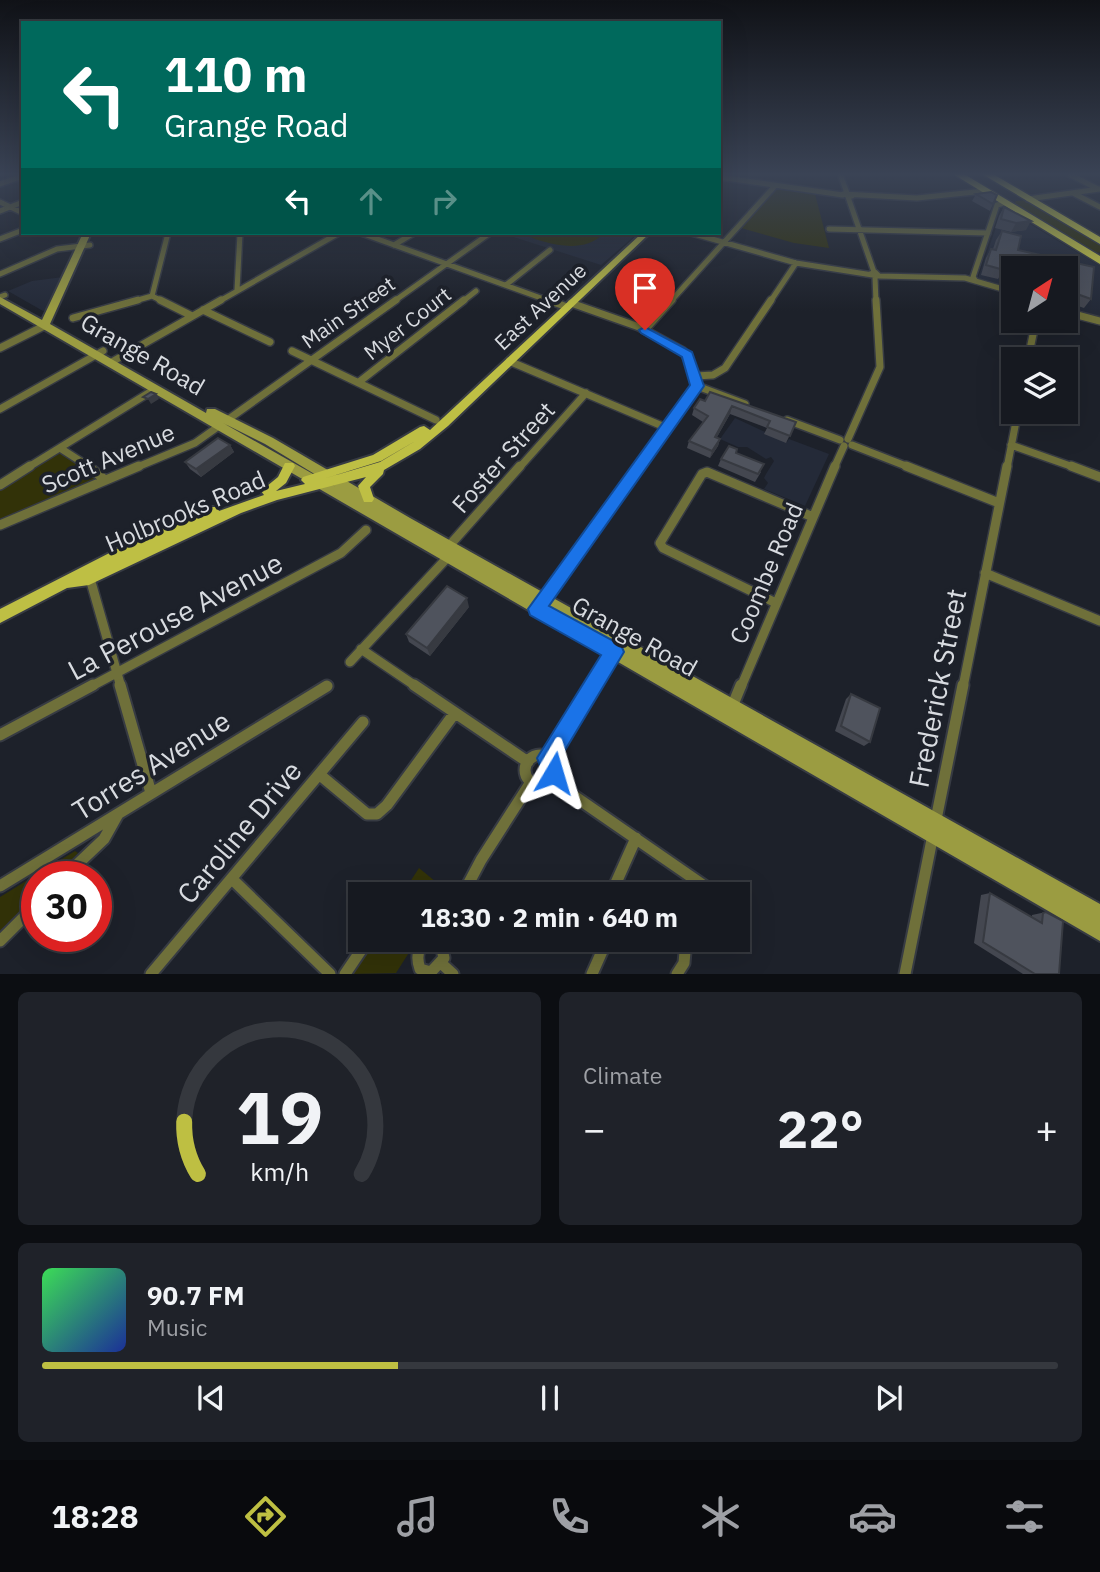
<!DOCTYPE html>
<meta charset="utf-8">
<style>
:root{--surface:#161920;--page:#1f2229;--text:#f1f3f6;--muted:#9ea0a5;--line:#35383e;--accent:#bebf42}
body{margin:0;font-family:"IBM Plex Sans",sans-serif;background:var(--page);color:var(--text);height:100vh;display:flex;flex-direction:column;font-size:26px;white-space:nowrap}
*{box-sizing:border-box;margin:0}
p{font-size:23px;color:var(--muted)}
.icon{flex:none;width:38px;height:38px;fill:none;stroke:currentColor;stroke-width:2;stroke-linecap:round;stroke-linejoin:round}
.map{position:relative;height:974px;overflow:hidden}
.details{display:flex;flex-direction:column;gap:18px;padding:18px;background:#0c0e12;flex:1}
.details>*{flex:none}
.hud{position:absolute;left:21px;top:21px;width:700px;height:214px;border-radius:0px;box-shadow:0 7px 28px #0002,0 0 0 2px var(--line);background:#00695c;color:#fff;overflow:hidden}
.needle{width:46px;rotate:36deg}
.controls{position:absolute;left:1001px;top:256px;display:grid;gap:14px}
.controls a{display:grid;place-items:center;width:77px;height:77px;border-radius:0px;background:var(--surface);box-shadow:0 7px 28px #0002,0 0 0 2px var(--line);font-size:35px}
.speed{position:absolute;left:21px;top:861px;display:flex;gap:14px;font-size:35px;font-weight:700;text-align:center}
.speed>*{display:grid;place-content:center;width:91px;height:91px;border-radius:50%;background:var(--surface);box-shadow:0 7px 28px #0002,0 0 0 2px var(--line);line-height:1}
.speed .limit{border:10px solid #d22;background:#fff;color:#111}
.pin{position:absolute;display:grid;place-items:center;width:60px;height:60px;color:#fff;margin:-72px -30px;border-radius:50% 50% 50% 0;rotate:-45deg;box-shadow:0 0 7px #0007}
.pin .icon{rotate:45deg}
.me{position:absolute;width:77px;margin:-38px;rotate:7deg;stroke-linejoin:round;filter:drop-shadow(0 0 5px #0008)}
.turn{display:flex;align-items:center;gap:24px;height:147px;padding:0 28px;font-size:32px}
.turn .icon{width:91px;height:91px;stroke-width:2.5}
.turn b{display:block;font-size:49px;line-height:60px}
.lanes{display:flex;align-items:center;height:66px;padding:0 28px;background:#0003;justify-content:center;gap:35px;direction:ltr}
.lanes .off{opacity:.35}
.big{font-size:52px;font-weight:800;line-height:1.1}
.details .card{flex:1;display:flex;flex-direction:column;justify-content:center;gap:10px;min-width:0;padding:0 24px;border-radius:10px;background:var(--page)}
.details .dial{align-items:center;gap:0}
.dial svg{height:182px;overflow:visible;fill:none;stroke:var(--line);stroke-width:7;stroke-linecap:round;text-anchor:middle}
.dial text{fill:var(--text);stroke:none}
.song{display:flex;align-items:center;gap:21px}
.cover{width:84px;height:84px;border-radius:10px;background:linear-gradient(135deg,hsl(130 70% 55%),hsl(230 70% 35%))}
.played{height:7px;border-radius:4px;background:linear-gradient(90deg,var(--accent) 35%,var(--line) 35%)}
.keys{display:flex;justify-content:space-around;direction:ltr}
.heat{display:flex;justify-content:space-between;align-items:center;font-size:38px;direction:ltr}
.details .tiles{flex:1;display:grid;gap:18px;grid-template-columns:1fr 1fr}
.card:last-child{grid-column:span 2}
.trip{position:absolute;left:348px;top:882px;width:402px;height:70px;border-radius:0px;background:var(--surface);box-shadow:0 7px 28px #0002,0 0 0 2px var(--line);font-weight:800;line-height:70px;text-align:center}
.tabs{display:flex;height:112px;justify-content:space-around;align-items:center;background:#090a0d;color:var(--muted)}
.tabs .icon{width:49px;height:49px}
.tabs .current{color:var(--accent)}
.tabs b{font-size:32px;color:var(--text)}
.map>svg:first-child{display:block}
.built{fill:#242a38}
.green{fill:#323208}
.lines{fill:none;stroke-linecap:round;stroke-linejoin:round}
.street-far3-casing{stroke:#373b43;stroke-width:8}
.street-far2-casing{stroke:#373b43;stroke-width:10}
.street-far1-casing{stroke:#373b43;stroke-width:12}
.street-casing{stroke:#373b43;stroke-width:15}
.secondary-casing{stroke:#373b43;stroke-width:4}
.primary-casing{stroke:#373b43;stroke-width:4}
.highway-casing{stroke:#373b43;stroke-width:3}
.street-far3{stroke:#6f703a;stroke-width:5}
.street-far2{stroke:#6f703a;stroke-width:7}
.street-far1{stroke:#6f703a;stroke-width:9}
.street{stroke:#6f703a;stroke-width:11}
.secondary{fill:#9b9c41;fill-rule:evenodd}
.primary{fill:#bebf44;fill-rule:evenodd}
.highway{fill:#dede45;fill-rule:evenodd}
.wall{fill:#444750}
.shaded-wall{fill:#373a41}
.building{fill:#4f535d;stroke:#373a41;stroke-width:2}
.route{fill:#1a73e8;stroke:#114b97;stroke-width:2}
.labels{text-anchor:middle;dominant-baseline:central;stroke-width:7;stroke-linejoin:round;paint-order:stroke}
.far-street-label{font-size:21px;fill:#d8dbe0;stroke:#1d212a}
.street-label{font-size:24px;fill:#d8dbe0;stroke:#1d212a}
.near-street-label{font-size:28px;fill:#d8dbe0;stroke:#1d212a}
</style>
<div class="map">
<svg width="1100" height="974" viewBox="0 0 1100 974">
<rect width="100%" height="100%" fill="#1d212a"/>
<path class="built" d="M1003 208 1100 266V319L1066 309V268H1013V289L978 278Z
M501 233H638L601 265Z
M63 277 48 309 43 311 8 291 32 281Z
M735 418 787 442 789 439 829 454 805 506 764 489 768 483 764 478 766 474 774 461 771 457 766 459 747 447H738L720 439Z"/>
<path class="green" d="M774 189 815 194 829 248 794 243 741 228Z
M1028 200 1100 242V252L1094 254 1014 205 1016 201Z
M521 233H603V234C583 255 544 244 521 233Z
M63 453 96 478 93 484 0 522V488L53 454Z
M75 851 78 853 55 877H37V895L0 931V897Z
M419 868 447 891 445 894H402Z
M371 940H417L396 973 349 974Z"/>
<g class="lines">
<defs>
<path id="street-far3" d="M840 174 847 193
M1069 174 1098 189
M719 177 843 195
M0 184 23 176
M1073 193 1100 207
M852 196 843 194 917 198 984 191
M848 197 874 272
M1028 199 1100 189
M0 202 23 213
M0 211 23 202
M829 229 988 233
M361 233 552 302
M691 233 796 263 879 276 875 272 870 274
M0 239 23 230
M394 245 414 233
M0 274 57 249 90 245
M879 276 965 278 1013 292
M875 277 876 302
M975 280 973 277 997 205 1004 203
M506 285 550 250
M237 290 240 233
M152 296 168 233
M0 297 5 295
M131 302 152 296 164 302
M218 302 339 233
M393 302 490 233
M462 302 476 291
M670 302 774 187
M770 302 796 263"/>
<path id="street-far2" d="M160 300 192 316
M548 300 567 307
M571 303 639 327 683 351 696 376
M203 310 270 342
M1066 312 1100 321
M73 318 138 300
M645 330 672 300
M0 348 44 326
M292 351 436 420
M1028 359 1036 320
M509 361 667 428
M110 363 221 300
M359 382 464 300
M697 386 745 404
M0 409 103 351
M787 420 840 440
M848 439 880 367 876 300
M852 445 911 468
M1011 445 1076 468
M60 448 91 468
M27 468 155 389
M135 468 195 443 396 300
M519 468 586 393
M638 468 697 386 696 376 713 375 725 368 771 300
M834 468 844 446
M1007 468 1018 411"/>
<path id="street-far1" d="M88 466 105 480
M906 466 999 503
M1071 466 1100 477
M0 485 30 466
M0 525 139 466
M985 573 1100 621
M89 575 121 687
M541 603 639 466
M776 603 663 548 660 543 702 474 707 472 813 517
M361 649 417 687
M350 662 447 558 449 546 520 466
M90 687 341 553 366 530
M592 687 615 650
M741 687 835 466
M963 687 1007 466"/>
<path id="street" d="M120 685 151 793
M414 685 528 762
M732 707 741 685
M0 735 93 685
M525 770a15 15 0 1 1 30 0a15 15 0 1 1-30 0Z
M548 758 593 685
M320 775 367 814H377L387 805 454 714
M551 780 716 894
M64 877 104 839 118 814
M232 879 330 974
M0 886 327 686
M463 894 481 860 531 782
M611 894 636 838
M425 940C417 949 416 958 420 969L431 972 444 958 440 940
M0 941 37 904
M442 964 453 974
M151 974 363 722
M345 974 368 940
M592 974 607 940
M677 974 684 963 686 940
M905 974 963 685"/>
<path id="secondary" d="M83 233H91L50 324 206 413 207 409H215L273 438 410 518 1100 904V941L0 304V297L42 320ZM223 423 265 444 336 487Z"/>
<path id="primary" d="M642 233H650L448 426 420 449 384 470 383 474 370 487 374 499 372 502H364L358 486 366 477 277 500 241 513 89 585 67 588 0 623V609L127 544 209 507H217L219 511 264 495 261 491 278 477 285 463H293L295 466 286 483 276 491 305 484 301 480 303 477 373 455 420 427 424 426 430 430ZM417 440 380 462 323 479 381 461Z"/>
<path id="highway" d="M953 174H964L1100 256V264Z
M982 174H993L1100 237V244Z"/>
</defs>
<use href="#street-far3" class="street-far3-casing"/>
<use href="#street-far2" class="street-far2-casing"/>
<use href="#street-far1" class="street-far1-casing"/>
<use href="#street" class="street-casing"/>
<use href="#secondary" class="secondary-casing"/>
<use href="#primary" class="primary-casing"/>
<use href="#highway" class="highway-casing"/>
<use href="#street-far3" class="street-far3"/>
<use href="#street-far2" class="street-far2"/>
<use href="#street-far1" class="street-far1"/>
<use href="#street" class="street"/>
<use href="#secondary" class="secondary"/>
<use href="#primary" class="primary"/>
<use href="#highway" class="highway"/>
</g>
<path class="wall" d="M976 194 993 204 990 211 972 201Z
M1004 207 1026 230 1011 232 995 228 999 216Z
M1002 231 1021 236 1018 250 1094 267 1091 299 1084 308 1066 302V268H1013V277L1001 274 998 279 981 275 986 258 991 249H993L996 240Z
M705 401 796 422 786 443 764 434 767 428 730 414 717 437 720 439 718 446 710 458 687 448 689 441 703 422 692 415 694 408Z
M230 445 234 452 201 477 190 469 185 462Z
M736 453 761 472 755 482 718 466 721 459Z
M469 607 430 656 409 642 406 634Z
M851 694 870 742 864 746 835 731 846 699Z
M990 893 1032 917V915L1046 912 1059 974H1023L974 943 981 895Z"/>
<path class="shaded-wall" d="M1031 221 1026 230 1011 232 1016 223Z
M156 394 159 399 151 404 148 399Z
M732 406 730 414 713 444 715 437Z
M720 439 718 446 710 458 712 451Z
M230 445 234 452 201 477 196 469Z
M467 598 469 607 430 656 427 648Z"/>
<path class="building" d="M991 192 997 195 993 204 976 194Z
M1004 207 1031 221 1016 223 1001 219Z
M1002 231 1021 236 1018 250 1094 267 1091 299 1066 290V268H1019L1005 264 1004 270 986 265 991 249 996 250Z
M151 392 156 394 148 399 143 397Z
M710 392 796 422 790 436 767 427 770 421 732 406 715 437 720 439 712 451 689 441 708 416 694 408 700 399 705 401Z
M218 438 230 445 196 469 185 462Z
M729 446 737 449 736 453 764 464 758 474 721 459Z
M447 586 467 598 427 648 406 634Z
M851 694 880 708 870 742 841 726Z
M990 893 1042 923 1043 913 1046 912 1063 921 1059 974H1035L983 942Z"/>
<linearGradient id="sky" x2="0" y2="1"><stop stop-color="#101217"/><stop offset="0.56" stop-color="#3a4355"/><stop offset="1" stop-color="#3a4355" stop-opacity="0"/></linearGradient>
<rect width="1100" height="311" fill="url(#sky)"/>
<path class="route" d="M645 327 692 352 704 386 549 606 621 645 624 652 561 757 565 773 562 781 554 784 546 781 537 758 601 655 530 615 528 609 690 385 682 357 641 333 639 330Z"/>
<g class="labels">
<g class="far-street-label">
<text transform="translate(540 306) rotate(-43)">East Avenue</text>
<text transform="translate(348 312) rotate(-35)">Main Street</text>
<text transform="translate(407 323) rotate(-38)">Myer Court</text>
</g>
<g class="street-label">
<text transform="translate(143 354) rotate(30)">Grange Road</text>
<text transform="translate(503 457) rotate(-48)">Foster Street</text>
<text transform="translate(108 458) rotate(-23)">Scott Avenue</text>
<text transform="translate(185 511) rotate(-23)">Holbrooks Road</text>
<text transform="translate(766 573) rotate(-67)">Coombe Road</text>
<text transform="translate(635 636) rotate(29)">Grange Road</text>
</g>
<g class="near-street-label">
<text transform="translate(175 616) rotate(-28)">La Perouse Avenue</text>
<text transform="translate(937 688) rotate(-79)">Frederick Street</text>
<text transform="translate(151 765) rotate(-32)">Torres Avenue</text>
<text transform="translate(239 832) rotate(-50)">Caroline Drive</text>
</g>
</g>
</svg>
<div class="controls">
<a><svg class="needle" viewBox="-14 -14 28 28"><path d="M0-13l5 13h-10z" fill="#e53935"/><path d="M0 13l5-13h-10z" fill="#9ea0a5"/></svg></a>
<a><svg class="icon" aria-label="layers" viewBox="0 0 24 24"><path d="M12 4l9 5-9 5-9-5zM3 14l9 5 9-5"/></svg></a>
</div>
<div class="speed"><div class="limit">30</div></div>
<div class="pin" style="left:645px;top:330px;background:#d93025"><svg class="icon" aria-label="arrive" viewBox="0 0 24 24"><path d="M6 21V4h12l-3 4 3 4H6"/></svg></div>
<svg class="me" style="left:554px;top:773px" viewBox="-20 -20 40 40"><path d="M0-17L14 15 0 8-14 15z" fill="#1a73e8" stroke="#fff" stroke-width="4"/></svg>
<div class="trip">18:30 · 2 min · 640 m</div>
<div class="hud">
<div class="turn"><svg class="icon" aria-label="left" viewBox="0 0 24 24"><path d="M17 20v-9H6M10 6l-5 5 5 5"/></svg><div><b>110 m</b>Grange Road</div></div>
<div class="lanes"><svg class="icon" aria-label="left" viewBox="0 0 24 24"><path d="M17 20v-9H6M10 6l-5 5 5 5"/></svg><svg class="icon off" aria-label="ahead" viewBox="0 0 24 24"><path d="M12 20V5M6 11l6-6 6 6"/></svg><svg class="icon off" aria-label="right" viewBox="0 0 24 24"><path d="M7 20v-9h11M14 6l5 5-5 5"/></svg></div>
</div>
</div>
<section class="details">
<div class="tiles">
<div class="card dial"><svg viewBox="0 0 100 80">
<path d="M14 69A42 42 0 1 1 86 69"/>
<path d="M14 69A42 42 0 0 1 8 46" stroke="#bebf42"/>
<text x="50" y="56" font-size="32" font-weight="700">19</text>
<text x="50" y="72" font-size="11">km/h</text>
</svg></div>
<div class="card"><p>Climate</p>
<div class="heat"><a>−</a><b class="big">22°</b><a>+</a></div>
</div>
<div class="card">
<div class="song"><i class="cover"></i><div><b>90.7 FM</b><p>Music</p></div></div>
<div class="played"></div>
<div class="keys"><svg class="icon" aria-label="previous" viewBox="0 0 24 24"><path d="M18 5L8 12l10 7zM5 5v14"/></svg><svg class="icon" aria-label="pause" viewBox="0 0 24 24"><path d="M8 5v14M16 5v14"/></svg><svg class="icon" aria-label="next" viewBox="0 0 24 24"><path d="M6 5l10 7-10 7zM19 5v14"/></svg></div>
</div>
</div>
</section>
<nav class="tabs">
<b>18:28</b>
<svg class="icon current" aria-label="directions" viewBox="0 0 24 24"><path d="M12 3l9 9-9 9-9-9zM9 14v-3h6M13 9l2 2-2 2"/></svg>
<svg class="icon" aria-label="music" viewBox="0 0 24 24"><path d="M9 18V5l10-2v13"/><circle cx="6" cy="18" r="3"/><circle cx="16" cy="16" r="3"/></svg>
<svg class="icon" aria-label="phone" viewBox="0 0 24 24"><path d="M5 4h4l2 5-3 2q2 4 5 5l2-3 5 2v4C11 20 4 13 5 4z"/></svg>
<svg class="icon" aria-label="climate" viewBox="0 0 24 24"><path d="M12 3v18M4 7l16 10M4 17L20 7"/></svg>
<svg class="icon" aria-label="car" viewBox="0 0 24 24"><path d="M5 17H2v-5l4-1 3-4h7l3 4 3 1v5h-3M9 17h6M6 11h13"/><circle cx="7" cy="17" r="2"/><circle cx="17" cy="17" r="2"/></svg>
<svg class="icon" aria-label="filters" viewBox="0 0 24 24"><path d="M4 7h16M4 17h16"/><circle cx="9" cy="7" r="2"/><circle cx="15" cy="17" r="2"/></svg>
</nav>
